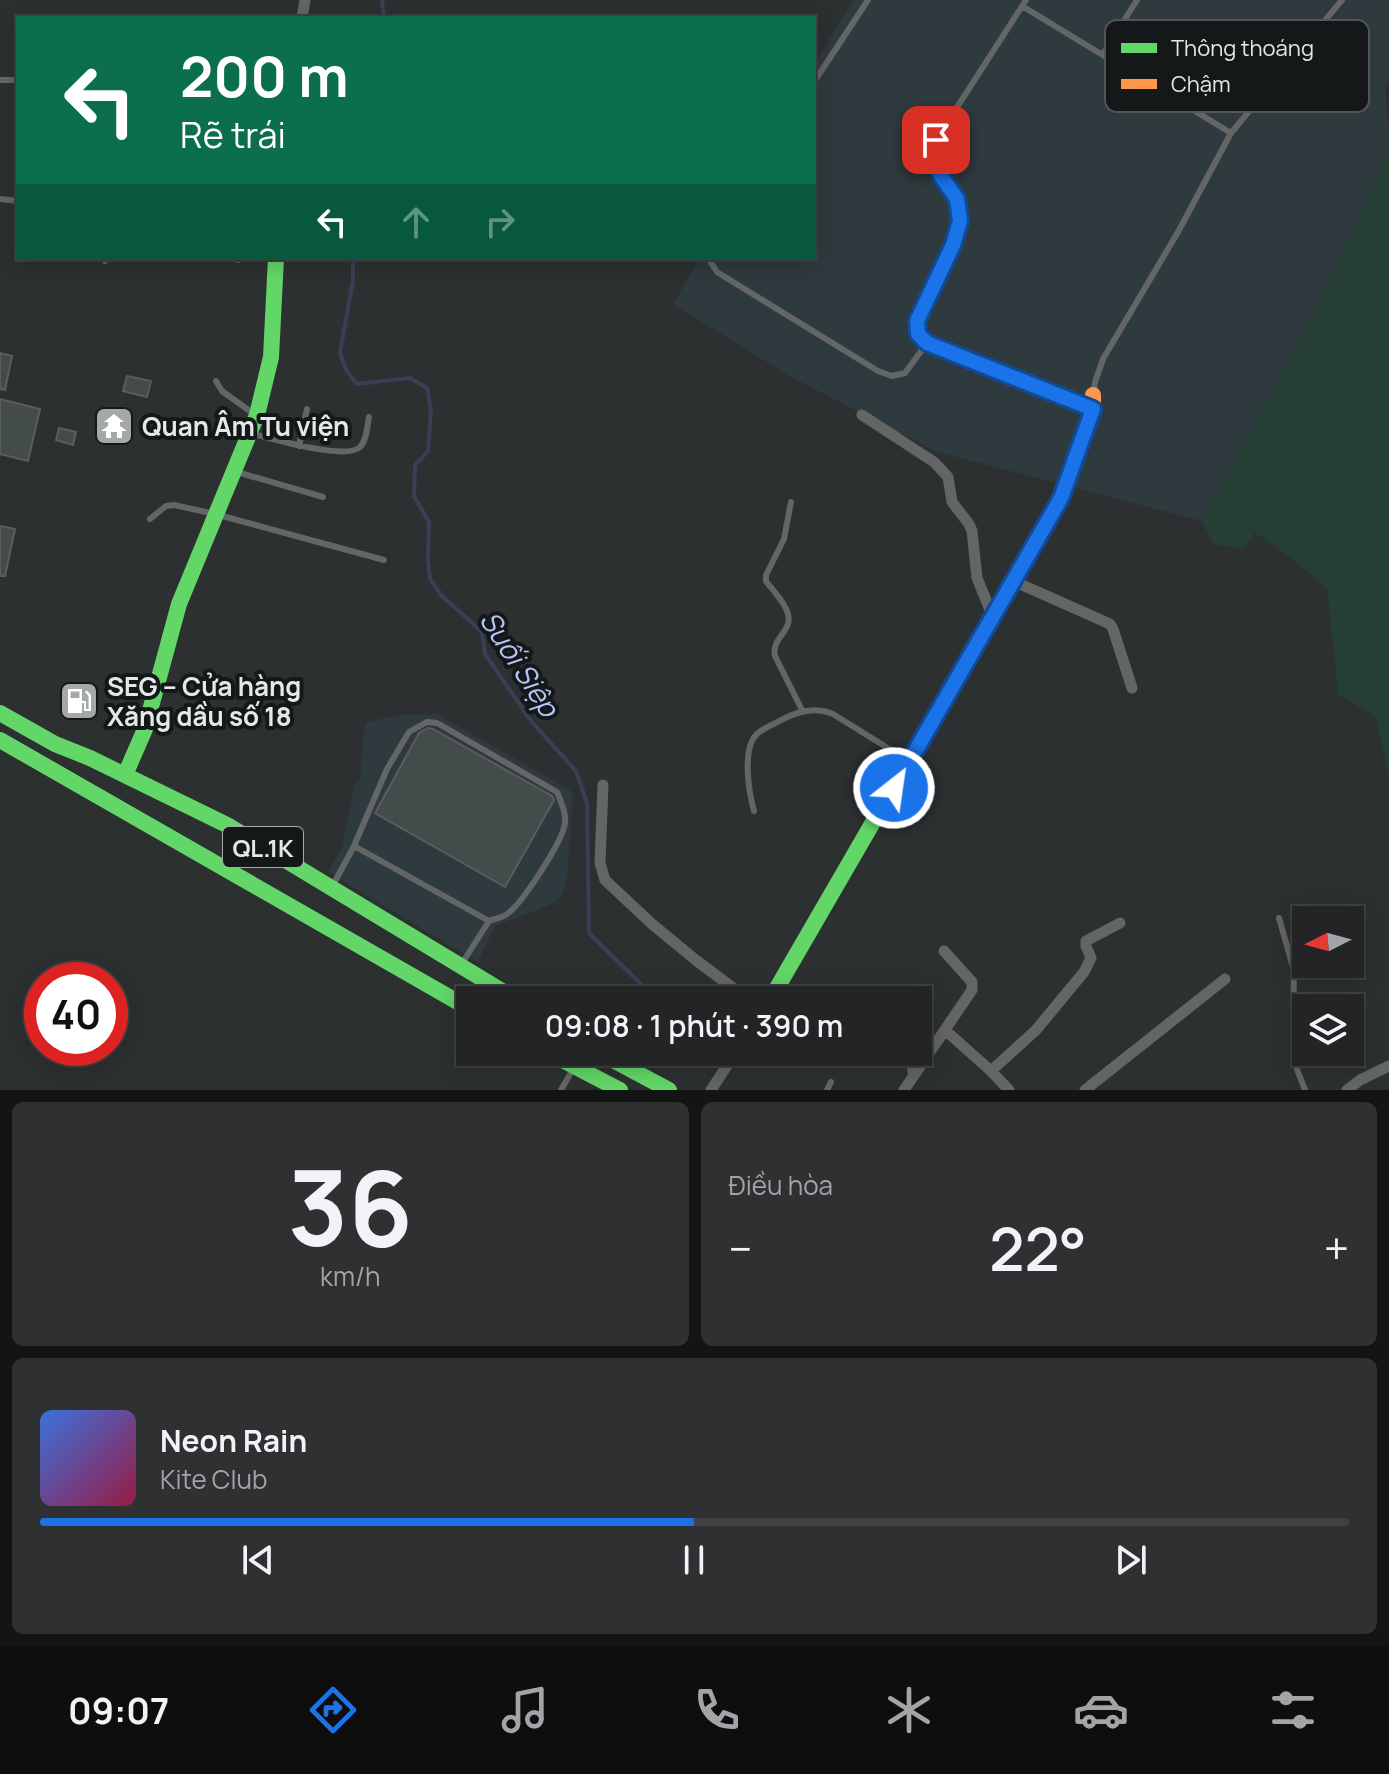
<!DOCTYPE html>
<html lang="vi">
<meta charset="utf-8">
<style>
:root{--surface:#222425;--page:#2e3032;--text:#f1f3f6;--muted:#a2a4a7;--line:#3f4142;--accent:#1a73e8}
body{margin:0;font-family:Manrope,sans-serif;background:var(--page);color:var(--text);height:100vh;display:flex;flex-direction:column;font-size:30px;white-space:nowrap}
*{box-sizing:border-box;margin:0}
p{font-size:26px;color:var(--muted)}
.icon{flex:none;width:44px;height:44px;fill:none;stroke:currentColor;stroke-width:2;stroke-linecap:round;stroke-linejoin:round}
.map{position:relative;height:1090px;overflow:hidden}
.drawer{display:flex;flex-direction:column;gap:12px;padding:12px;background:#131414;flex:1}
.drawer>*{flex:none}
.hud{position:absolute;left:16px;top:16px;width:800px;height:244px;border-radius:0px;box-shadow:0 4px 20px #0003,0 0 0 2px var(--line);background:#0b6e4f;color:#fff;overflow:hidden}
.needle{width:52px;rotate:264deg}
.fabs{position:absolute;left:1292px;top:906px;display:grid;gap:16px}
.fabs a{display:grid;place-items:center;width:72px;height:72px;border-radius:0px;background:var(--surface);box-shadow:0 4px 20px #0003,0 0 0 2px var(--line);font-size:40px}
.speed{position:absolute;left:24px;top:962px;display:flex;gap:16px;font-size:40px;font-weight:700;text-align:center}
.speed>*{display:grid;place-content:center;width:104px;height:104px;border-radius:50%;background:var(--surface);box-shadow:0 4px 20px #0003,0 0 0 2px var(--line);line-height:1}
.speed .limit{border:12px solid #d22;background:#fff;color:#111}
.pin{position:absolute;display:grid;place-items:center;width:68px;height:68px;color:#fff;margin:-34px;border-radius:16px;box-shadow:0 4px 12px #0006}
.me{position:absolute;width:88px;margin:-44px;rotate:30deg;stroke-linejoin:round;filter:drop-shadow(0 0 6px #0008)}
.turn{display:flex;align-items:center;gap:28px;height:168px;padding:0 32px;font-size:36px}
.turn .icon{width:104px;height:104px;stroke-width:2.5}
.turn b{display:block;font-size:56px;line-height:68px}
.lanes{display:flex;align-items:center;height:76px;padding:0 32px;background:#0003;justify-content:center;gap:40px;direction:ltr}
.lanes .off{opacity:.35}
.big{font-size:60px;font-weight:600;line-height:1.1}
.drawer .card{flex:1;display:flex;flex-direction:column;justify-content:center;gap:12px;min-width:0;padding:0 28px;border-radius:12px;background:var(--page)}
.drawer .dial{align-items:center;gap:0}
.dial b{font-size:104px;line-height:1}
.song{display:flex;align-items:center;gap:24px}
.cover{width:96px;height:96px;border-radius:12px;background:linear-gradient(135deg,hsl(220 70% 55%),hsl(340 70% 35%))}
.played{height:8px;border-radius:4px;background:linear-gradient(90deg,var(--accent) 50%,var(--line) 50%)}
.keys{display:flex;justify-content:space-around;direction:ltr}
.heat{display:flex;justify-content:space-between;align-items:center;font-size:44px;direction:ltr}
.drawer .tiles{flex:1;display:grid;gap:12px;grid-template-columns:1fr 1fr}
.card:last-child{grid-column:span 2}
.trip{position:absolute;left:456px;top:986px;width:476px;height:80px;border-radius:0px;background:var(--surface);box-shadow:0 4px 20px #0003,0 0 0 2px var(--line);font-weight:600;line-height:80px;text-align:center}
.menu{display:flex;height:128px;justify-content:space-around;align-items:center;background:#0e0e0f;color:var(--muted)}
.menu .icon{width:56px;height:56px}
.menu .active{color:var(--accent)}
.menu b{font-size:36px;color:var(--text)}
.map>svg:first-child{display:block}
.built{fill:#2e3a3e}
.green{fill:#263f34}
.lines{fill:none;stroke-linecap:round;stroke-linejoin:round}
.stream{stroke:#394056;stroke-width:4}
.building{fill:#434b4b;stroke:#5a5d5e;stroke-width:2}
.lane{stroke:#646666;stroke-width:6}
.street{stroke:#646666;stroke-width:11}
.fast{stroke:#63d668;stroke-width:16}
.slow{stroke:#ff974d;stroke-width:16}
.route-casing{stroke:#114b97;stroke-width:20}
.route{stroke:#1a73e8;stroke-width:14}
.labels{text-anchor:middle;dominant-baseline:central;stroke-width:8;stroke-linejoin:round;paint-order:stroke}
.shield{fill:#151819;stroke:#a6aaab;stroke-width:2}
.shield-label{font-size:24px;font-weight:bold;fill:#e4e8e9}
.poi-label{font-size:26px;font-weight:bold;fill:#e4e8e9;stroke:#151819;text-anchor:start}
.water-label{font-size:28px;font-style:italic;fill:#b4c4f5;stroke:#151819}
.key{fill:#151819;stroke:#535657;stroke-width:2}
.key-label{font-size:22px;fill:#e4e8e9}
</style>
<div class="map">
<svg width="1389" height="1090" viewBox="0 0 1389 1090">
<rect width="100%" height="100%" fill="#2d3031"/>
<path class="built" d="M853 0H1389V80L1385 87 1389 128V153L1313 316 1202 521 937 452 791 377 673 304 700 258H814V65Z
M437 714 563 786 571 791 573 799 568 865 565 888 560 897 552 904 495 926 478 962 328 872 342 847 354 786 361 777 362 744 366 722 401 715Z"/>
<path class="green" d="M1389 153V775L1375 716 1338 694 1327 588 1278 548 1255 533 1244 549 1213 544 1202 521 1313 316Z"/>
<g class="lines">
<path class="stream" d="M382 0 384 18
M353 258V280L340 353 346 370 357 384 410 378 427 388 431 410 428 451 415 465 414 496 429 522 428 560 430 579 442 596 482 632 485 654 531 721 576 771 587 803 589 933 657 1000
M653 1062 658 1052"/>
</g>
<path class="building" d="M0 353 12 356 5 390 0 389Z
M127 376 151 381 147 397 123 391Z
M0 399 40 409 28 461 0 454Z
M59 428 76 432 73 445 56 440Z
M0 526 15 529 5 576H0Z
M428 728 433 729 552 796 554 800 505 887 375 813 419 733Z"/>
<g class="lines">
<path class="lane" d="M1026 0 936 140C936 154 935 165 942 177 946 184 953 190 956 198 970 228 930 292 917 321L918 334 927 343 1090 407
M1022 6 1231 133
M1103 54 1137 0
M0 80H18
M814 82 868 0
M0 199 18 201
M105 258V261
M238 258V260
M708 258 717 272 878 371 892 376 905 373 927 343
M216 381 222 391 254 414
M1093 395 1095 382 1103 359 1178 232 1231 133 1342 0
M250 433C269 438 346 461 360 447 367 440 367 427 369 417
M299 446 307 409
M237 472 323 497
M791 502 784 539 766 575V581C773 591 785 602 788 614 793 631 771 638 775 656L803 712
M150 519 166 506 174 505 215 514 384 560
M754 811C749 793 741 747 758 733 765 727 777 723 785 718 801 710 817 707 833 714L907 760
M354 846 387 769 409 732 427 722 437 723 557 792C561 802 566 812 565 823 563 841 522 904 507 914 502 918 494 919 489 921
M332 887 354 846 489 921 461 965
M1279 918 1294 971 1293 1035 1297 1069 1305 1090
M909 1052 911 1078
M561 1090 573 1069
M827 1090 831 1082"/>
<path class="street" d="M302 18 305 0
M862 415 934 462 948 477 952 502 969 524 972 531 977 578 993 617
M1013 581 1110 624 1113 629 1132 688
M603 785 600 863 605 880 652 924 697 961 749 1000
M945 1030 991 1071 1036 1030 1084 972 1091 958 1086 946V941L1120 923
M991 1071 1009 1090
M711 1090 736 1052
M904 1090 972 990V982L944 951
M1085 1090 1225 979
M1347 1090 1360 1080 1389 1066"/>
<path class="fast" d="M0 713 55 744 90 758 229 826 517 1000
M0 740 470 1009
M125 775 145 729 179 604 257 415 271 357 276 258
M770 1000 1040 534
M547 1052 620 1090
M598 1052 669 1090"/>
<path class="slow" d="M1040 534 1061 498 1093 409V395"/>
</g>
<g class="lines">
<defs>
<path id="route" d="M894 788 1061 498 1093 409 927 343 918 334 917 321 953 245 960 221 957 199 941 176 935 160 936 140"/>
</defs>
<use href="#route" class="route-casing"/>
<use href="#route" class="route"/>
</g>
<defs>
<symbol id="temple-square" viewBox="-11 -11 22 22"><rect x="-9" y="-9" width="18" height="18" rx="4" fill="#a4a8a9" stroke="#151819"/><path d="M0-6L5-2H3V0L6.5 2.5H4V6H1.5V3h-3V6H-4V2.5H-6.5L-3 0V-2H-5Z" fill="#fff"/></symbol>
<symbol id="fuel-square" viewBox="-11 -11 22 22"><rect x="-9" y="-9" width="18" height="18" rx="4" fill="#a4a8a9" stroke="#151819"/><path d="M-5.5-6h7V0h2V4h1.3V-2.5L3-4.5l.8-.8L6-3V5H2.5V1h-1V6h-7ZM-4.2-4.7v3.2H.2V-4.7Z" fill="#fff"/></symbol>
</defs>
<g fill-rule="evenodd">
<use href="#temple-square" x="92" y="404" width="44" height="44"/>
<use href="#fuel-square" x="57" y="679" width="44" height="44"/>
</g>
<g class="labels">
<rect class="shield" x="223" y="827" width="80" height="40" rx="6"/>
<g class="shield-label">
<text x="263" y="847">QL.1K</text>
</g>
<g class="poi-label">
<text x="142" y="426">Quan Âm Tu viện</text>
<text x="107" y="686">SEG – Cửa hàng<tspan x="107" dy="30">Xăng dầu số 18</tspan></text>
</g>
<g class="water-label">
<text transform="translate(520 663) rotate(57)">Suối Siệp</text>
</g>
</g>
<rect x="1105" y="20" width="264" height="92" rx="12" class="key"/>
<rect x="1121" y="43" width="36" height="10" fill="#63d668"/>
<rect x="1121" y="79" width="36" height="10" fill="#ff974d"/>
<g class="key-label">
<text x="1171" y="56">Thông thoáng</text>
<text x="1171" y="92">Chậm</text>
</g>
</svg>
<div class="fabs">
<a><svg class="needle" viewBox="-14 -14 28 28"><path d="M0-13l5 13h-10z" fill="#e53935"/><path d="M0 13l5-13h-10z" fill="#a2a4a7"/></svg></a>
<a><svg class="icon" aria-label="layers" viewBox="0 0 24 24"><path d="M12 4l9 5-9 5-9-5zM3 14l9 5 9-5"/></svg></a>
</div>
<div class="speed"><div class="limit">40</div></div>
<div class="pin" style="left:936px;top:140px;background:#d93025"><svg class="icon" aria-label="arrive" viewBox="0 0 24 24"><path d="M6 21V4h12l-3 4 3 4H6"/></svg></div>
<svg class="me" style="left:894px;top:788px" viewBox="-20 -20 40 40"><circle r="17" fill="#1a73e8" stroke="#fff" stroke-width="3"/><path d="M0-11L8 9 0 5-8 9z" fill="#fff"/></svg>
<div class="trip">09:08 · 1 phút · 390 m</div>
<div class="hud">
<div class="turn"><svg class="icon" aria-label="left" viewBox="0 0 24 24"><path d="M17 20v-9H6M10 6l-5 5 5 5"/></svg><div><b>200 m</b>Rẽ trái</div></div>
<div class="lanes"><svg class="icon" aria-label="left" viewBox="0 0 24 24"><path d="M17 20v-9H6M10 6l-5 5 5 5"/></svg><svg class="icon off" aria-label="ahead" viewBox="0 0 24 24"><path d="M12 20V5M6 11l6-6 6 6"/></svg><svg class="icon off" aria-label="right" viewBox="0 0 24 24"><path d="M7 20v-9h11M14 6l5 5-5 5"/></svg></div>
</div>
</div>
<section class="drawer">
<div class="tiles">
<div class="card dial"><b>36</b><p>km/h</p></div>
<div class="card"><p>Điều hòa</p>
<div class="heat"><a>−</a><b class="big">22°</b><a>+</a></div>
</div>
<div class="card">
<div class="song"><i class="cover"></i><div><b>Neon Rain</b><p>Kite Club</p></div></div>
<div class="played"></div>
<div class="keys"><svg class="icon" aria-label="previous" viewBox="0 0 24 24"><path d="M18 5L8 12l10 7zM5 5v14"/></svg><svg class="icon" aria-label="pause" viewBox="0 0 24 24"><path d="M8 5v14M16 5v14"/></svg><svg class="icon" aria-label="next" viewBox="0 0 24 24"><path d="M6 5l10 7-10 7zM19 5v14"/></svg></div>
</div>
</div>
</section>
<nav class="menu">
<b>09:07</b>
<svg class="icon active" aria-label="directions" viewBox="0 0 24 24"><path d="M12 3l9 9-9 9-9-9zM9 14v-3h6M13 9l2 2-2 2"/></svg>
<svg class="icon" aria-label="music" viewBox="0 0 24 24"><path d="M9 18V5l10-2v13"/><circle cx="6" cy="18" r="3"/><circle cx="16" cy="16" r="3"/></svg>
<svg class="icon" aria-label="phone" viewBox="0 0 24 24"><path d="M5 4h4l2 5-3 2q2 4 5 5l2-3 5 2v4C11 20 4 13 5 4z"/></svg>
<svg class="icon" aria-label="climate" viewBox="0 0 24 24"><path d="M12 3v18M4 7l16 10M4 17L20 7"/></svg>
<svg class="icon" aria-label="car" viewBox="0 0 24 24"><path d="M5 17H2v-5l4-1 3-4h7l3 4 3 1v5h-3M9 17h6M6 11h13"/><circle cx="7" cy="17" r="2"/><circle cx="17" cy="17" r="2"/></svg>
<svg class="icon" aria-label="filters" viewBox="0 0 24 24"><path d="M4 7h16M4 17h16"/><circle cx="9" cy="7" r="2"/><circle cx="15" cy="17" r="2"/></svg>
</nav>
